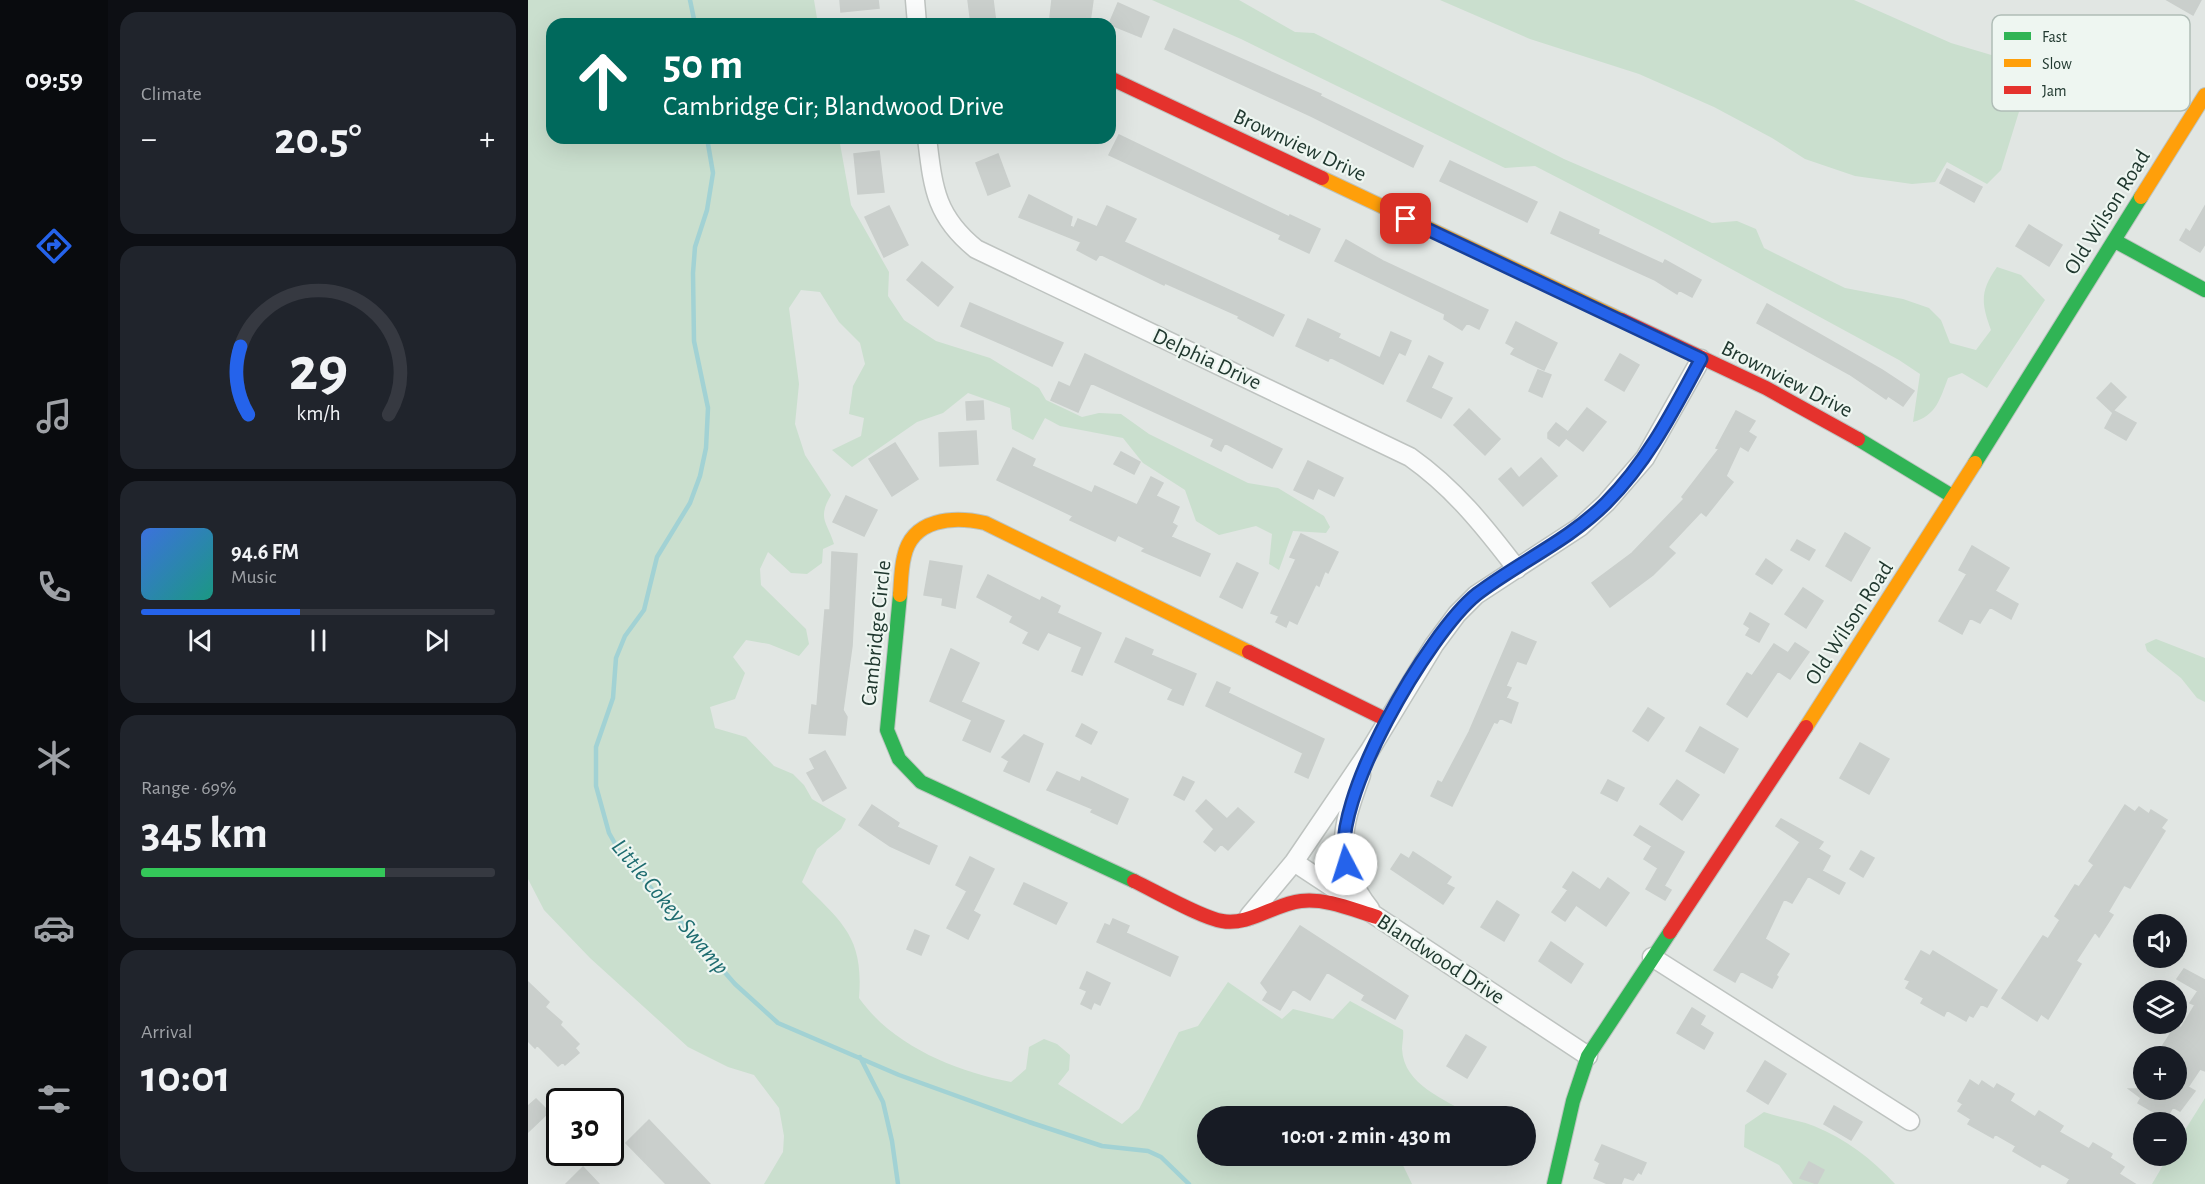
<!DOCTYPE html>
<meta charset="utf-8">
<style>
:root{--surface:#171b24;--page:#20242c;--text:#f1f3f6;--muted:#9ea1a6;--line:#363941;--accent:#2563eb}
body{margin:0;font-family:"Alegreya Sans",sans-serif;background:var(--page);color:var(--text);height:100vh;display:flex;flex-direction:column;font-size:22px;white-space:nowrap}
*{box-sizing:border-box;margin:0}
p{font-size:20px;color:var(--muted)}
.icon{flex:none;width:33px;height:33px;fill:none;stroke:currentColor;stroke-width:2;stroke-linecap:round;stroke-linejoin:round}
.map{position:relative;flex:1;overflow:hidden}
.panel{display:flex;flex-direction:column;gap:12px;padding:12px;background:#0d0f14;width:420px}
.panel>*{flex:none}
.guide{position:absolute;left:18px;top:18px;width:570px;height:126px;border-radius:18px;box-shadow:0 6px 24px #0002;background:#00695c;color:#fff;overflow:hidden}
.fabs{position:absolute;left:1605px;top:914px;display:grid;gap:12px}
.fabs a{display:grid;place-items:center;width:54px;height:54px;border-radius:50%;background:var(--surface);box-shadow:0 6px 24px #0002;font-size:30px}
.speed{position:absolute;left:18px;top:1088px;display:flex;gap:12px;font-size:30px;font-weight:700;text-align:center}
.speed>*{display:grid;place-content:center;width:78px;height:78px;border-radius:50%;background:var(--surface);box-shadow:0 6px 24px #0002;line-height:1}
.speed .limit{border:3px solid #111;border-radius:9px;background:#fff;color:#111}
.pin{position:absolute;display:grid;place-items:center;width:51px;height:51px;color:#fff;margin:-26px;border-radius:12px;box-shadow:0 3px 9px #0006}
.me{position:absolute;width:66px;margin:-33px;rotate:355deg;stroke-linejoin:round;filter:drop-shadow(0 0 4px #0008)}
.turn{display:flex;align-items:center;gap:21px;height:126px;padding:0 18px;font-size:27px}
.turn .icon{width:78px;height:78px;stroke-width:2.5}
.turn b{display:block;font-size:42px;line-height:51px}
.big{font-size:45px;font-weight:600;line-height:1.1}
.panel .widget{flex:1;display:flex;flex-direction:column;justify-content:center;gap:9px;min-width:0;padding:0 21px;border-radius:18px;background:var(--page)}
.panel .dial{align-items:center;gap:0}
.dial svg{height:156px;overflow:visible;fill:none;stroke:var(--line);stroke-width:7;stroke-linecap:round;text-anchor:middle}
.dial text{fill:var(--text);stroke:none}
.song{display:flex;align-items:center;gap:18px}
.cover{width:72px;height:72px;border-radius:9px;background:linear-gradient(135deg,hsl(220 70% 55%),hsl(170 70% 35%))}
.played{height:6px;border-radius:3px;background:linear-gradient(90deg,var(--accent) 45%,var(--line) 45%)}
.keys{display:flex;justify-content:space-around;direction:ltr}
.heat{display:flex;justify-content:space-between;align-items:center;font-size:33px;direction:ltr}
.charge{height:9px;border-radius:4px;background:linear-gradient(90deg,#34c759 69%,var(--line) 0)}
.trip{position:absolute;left:669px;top:1106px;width:339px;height:60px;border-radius:30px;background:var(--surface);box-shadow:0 6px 24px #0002;font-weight:600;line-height:60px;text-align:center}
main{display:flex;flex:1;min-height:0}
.menu{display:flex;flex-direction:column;width:108px;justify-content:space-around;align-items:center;background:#090b0e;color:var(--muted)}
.menu .icon{width:42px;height:42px}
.menu .on{color:var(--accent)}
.menu b{font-size:27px;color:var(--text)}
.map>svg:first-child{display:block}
.green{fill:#cadfce}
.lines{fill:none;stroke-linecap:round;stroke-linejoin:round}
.stream{stroke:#a2d2d4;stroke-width:4.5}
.building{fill:#cacfcc;stroke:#cacfcc;stroke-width:1.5}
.street-casing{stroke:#bec3c0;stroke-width:21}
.fast-casing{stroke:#bdc4c0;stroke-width:16}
.slow-casing{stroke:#bdc4c0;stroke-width:16}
.jam-casing{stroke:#bdc4c0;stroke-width:16}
.street{stroke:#fafbfb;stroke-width:18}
.fast{stroke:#30b455;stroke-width:14}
.slow{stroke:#ff9f0a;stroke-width:14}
.jam{stroke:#e5322d;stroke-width:14}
.route-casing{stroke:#184099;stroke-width:15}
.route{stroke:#2563eb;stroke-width:10}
.labels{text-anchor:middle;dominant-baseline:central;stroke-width:4.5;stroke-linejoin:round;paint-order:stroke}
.street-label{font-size:22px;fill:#20382f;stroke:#eef6f1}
.water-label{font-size:24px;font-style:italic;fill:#1e6c70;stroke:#eef6f1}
.key{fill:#eef6f1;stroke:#b0bdb7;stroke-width:1.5}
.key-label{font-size:16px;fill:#20382f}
</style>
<main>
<nav class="menu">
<b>09:59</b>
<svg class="icon on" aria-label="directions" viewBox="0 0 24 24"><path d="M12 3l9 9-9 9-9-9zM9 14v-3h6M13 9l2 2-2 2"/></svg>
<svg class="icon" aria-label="music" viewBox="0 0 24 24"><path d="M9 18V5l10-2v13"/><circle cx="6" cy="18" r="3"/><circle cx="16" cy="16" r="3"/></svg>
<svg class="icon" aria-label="phone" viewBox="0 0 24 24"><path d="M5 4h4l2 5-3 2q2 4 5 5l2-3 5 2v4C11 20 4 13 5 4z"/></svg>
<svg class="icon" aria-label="climate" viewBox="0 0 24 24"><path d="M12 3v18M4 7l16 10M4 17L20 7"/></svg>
<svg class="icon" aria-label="car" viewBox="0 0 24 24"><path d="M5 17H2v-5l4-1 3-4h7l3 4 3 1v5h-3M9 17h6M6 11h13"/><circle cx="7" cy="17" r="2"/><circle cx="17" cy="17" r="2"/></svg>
<svg class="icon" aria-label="filters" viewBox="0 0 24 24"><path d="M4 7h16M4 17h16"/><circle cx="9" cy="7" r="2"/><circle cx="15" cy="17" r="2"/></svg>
</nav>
<section class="panel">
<div class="widget"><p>Climate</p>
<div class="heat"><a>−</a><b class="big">20.5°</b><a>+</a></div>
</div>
<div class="widget dial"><svg viewBox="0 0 100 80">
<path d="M14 69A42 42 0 1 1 86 69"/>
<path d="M14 69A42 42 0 0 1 10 34" stroke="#2563eb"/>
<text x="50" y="56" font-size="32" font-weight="700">29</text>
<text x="50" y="72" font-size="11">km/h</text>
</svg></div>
<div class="widget">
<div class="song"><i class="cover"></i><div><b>94.6 FM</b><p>Music</p></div></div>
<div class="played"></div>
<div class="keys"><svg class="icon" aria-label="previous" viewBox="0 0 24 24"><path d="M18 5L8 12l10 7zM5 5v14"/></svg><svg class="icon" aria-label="pause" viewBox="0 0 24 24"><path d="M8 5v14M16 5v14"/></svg><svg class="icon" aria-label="next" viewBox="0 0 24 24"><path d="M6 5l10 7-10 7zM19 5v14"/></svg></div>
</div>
<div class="widget"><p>Range · 69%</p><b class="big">345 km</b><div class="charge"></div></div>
<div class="widget"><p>Arrival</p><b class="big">10:01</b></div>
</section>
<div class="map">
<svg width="1677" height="1184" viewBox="0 0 1677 1184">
<rect width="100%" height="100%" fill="#e1e6e3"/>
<path class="green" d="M0 0H286L290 24H24V138H311L323 205 361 272 360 296 376 320 408 341 462 358 511 388 518 400 554 417 571 413 593 414 621 434 720 483 750 488 796 516 802 527 798 533 765 531 751 570 741 564 744 534 728 526 691 535 668 521 657 490 615 463 595 438 532 426 517 418 505 440 484 429 482 408 440 393 415 413 389 422 324 467 304 450 333 436 336 418 321 414 325 386 337 364 332 343 311 322 292 292 273 290 261 308 271 384 267 424 277 455 303 495C289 519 299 521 306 544L295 549 294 563 279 574 263 573 240 552 232 569 233 585 278 629 281 644 271 656 241 644 218 640 205 657 217 673 207 699 182 707 187 728 218 737 246 766 265 774 276 785 284 799 318 819 313 829 289 849 274 882C314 923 336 936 331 998 365 1046 427 1071 483 1082L498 1069 501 1047 516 1039 529 1044 542 1055 541 1070 530 1084 594 1124 611 1109 651 1032 670 1026 700 982 754 1019 765 1009 805 1019 822 1001 875 1030C876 1036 874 1043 874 1049 876 1086 917 1098 943 1116H680V1155H870L884 1184H236L255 1152 256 1136 251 1108 226 1075 200 1067 160 1047 62 958 16 910 0 879Z
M624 0H711L767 32 786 33 1036 159 1184 223 1209 221 1228 229 1236 248 1317 288 1375 299 1401 308 1413 320 1422 343 1448 350 1463 330C1453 303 1452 291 1469 267L1493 275 1517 300 1459 388 1434 373 1420 378C1412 399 1408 416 1385 422L1392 374 1371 360 1137 233 1007 166 977 168 713 39Z
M912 0H1326L1423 43 1487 62 1502 76 1473 170 1459 184 1419 162 1407 182 1384 184 1327 176 1277 159 1244 138 1186 107 1111 74 1002 39Z
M1628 639 1677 658V702L1669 698 1653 678 1619 651 1617 644Z
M1677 1098V1184H1624L1641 1155H1648L1649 1143Z
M1236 1112C1252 1118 1271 1120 1286 1126 1318 1139 1344 1159 1367 1184H1265L1251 1165 1216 1147 1217 1125Z"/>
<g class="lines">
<path class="stream" d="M162 0 167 24
M179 138 185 173 179 210 167 247 165 273 166 341 180 408 178 448 172 476 162 503 129 557 116 610 97 636 88 658 85 698 68 747V786L81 833 93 854 207 984 250 1023 371 1075 501 1122 574 1146 620 1151 633 1157 661 1184
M332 1057 355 1102 364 1141 370 1184"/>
</g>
<path class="building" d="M312 0H350L351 8 313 12Z
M440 0H465L468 24H443Z
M524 0H565L562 22 522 17Z
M1639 0H1673L1665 15Z
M590 3 621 17 613 37 581 24Z
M646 29 793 94 792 96 895 146 885 167 783 116 637 49Z
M591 135 761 217 762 215 792 229 781 253 751 239 753 235 581 155Z
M351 151 356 192 330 194 326 154Z
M470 154 482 186 460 195 448 163Z
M922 161 1009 202 999 222 912 181Z
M1419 169 1454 187 1446 202 1412 183Z
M501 195 544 217 542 226 546 228 550 219 569 227 579 206 608 219 596 242 756 315 745 336 710 318 711 316 637 283 636 285 572 254 568 260 549 250 553 242 491 217Z
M361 206 380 245 356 257 337 217Z
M1677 206V244L1672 252 1652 240 1658 229 1662 232Z
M1032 212 1071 230 1070 234 1135 264 1137 260 1173 280 1164 297 1151 290 1149 294 1127 280 1023 233Z
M1501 225 1534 245 1521 266 1488 246Z
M818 240 855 261 960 310 951 329 939 323 934 330 916 319 917 314 807 261Z
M394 262 425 287 410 306 379 280Z
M442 303 535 343 524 366 433 326Z
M1239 304 1354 370 1386 391 1375 406 1360 396 1358 399 1321 374 1229 323Z
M780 319 812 334 810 338 852 358 863 332 883 341 877 355 871 352 855 384 802 357 800 361 768 346Z
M988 322 1029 343 1016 370 983 354 987 348 978 343Z
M557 354 754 449 744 468 697 443 693 451 683 446 686 439 563 383 550 412 523 400 531 382 542 387Z
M1092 354 1111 365 1096 391 1077 380Z
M901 356 915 363 903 388 924 398 913 418 879 401Z
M1010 370 1023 375 1014 397 1001 391Z
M1583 383 1598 397 1584 412 1569 398Z
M455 401 456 419 439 420 438 402Z
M1059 408 1078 422 1055 451 1038 438 1031 446 1020 438V433L1028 423 1040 432Z
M941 409 972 439 957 455 926 425Z
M1208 411 1227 421 1220 432 1228 437 1220 451 1212 446 1198 476 1205 482 1178 516 1173 512 1140 547 1147 553 1125 575 1082 607 1064 583 1104 553 1156 499 1154 497 1191 449 1188 448Z
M1586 411 1608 423 1598 440 1577 428Z
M448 431 450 464 412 466 411 433Z
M367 443 390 479 364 496 341 459Z
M485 448 507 459 504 466 564 493 567 486 609 505 623 477 635 483 628 496 651 507 644 523 649 526 643 537 682 554 672 576 614 551 617 548 590 535 587 541 542 520 545 516 469 480Z
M593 452 612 462 606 474 586 464Z
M1013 458 1029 476 995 506 971 479 983 468 991 478Z
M780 461 815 478 806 496 790 488 785 499 766 490Z
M318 496 349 510 336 536 305 522Z
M1317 533 1342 548 1323 581 1298 566Z
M773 534 810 552 800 573 797 571 791 586 788 584 769 624 761 620 758 627 748 622 751 616 743 613 768 559 762 557Z
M1269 540 1287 550 1281 560 1263 550Z
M1444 546 1481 568 1467 591 1490 604 1483 619 1462 607 1452 623 1442 618 1434 634 1411 621 1439 574 1431 570Z
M304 552 329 554 324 646 315 710 319 717 317 735 281 733 284 705 289 706 297 610H302Z
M1238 559 1254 570 1244 584 1228 574Z
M402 561 434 566 427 608 414 605 415 598 396 595Z
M709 563 730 573 714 608 692 597Z
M460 575 512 601 514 597 532 606 529 613 573 633 554 675 544 671 554 647 520 632 510 650 495 643 501 632 482 622 485 616 449 597Z
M1275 588 1295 601 1278 628 1257 614Z
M1222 613 1241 624 1231 642 1218 635 1222 628 1216 624Z
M984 632 1008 642 998 664 989 661 978 686 983 688 978 698 990 703 983 723 972 718 969 723 966 722 924 806 903 796 910 781 914 783 941 732Z
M598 638 625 650 623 655 668 674 655 705 640 699 645 689 587 662Z
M1267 643 1281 652 1262 679 1250 671 1219 717 1199 704 1219 673 1224 676 1246 644 1260 653Z
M423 649 451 663 433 702 476 721 462 752 435 740 444 720 402 701Z
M689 682 702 688 700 693 796 739 780 778 767 772 775 753 678 706Z
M1120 708 1136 718 1120 741 1105 731Z
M554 724 569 732 563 744 548 736Z
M1172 727 1210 749 1196 773 1158 751Z
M496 735 515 744 501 782 476 771 481 761 474 757Z
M1332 743 1361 759 1341 794 1312 778Z
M297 751 318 788 295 801 279 773 287 769 282 759Z
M529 772 552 782 554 777 600 799 589 824 563 812 565 809 519 790Z
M655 777 666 782 656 800 646 795Z
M1080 780 1096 788 1089 801 1073 793Z
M1149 780 1171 795 1154 820 1132 804Z
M678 800 699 819 710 808 726 822 700 850 693 844 687 851 676 842 686 829 668 811Z
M344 805 371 823 369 827 409 846 401 864 362 846 331 825Z
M1597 805 1607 812 1611 807 1621 814 1623 810 1639 820 1633 828 1637 831 1602 888 1596 885 1580 912 1585 915 1571 937 1567 932 1548 961 1553 964 1520 1019 1513 1014 1509 1021 1474 998 1515 936 1520 939 1532 920 1527 916 1547 885 1551 887 1566 865 1561 861Z
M1253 819 1295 842 1290 849 1302 856 1294 871 1317 883 1311 894 1280 876 1264 903 1256 899 1237 939 1261 954 1248 975 1250 977 1244 988 1213 971 1207 982 1186 970 1272 842 1248 826Z
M1112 826 1156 852 1136 886 1143 890 1137 900 1118 889 1130 868 1116 859 1124 846 1106 835Z
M1333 851 1346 858 1335 877 1322 869Z
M885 852 923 877 918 884 926 888 915 904 863 869 873 854 881 859Z
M442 857 466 869 445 911 452 915 440 939 419 928 439 891 428 885Z
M1045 872 1072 890 1080 878 1101 893 1078 926 1048 905 1037 921 1024 912 1040 890 1035 887Z
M496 883 539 903 528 924 486 904Z
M969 901 991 915 976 941 953 927Z
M585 919 601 926 598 933 650 957 642 976 569 942 577 924 582 926Z
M772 926 880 996 867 1019 834 1000 837 995 799 972 782 1000 765 989 752 1010 735 1000 740 992 733 983Z
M387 930 401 936 393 955 379 949Z
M1023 942 1055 964 1043 983 1011 961Z
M1393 951 1402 956 1405 951 1469 990 1459 1007 1453 1004 1445 1017 1441 1015 1438 1021 1419 1010 1416 1016 1393 1003 1396 998 1378 988 1382 981 1377 979Z
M1656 969 1677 980V1071L1672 1069 1660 1087 1667 1091 1652 1111 1645 1107 1641 1114 1636 1113 1634 1117 1610 1103 1613 1098 1601 1089H1648V1056H1628L1648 1025 1653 1028 1667 1005 1662 1003 1670 991 1649 979Z
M559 972 582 983 572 1005 566 1002 563 1009 553 1004 559 991 552 988Z
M0 982 21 1002 17 1007 34 1022 32 1025 51 1044 47 1048 51 1053 37 1065 35 1062 30 1066 9 1045 7 1048 0 1041Z
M1164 1008 1177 1016 1172 1025 1185 1033 1176 1049 1149 1033Z
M938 1035 958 1047 939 1078 919 1066Z
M1237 1061 1258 1074 1240 1104 1219 1091Z
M1442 1080 1451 1086 1454 1081 1466 1089 1469 1084 1486 1094 1482 1101 1507 1117 1511 1111 1535 1126 1531 1132 1561 1149 1565 1143 1584 1154 1582 1158 1596 1167 1591 1174 1607 1184H1539L1542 1179 1514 1163 1512 1167 1485 1151 1488 1146 1467 1134 1465 1138 1440 1124 1443 1119 1430 1111 1435 1104 1430 1101Z
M8 1099 21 1112 0 1132V1106Z
M1306 1106 1334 1122 1323 1140 1296 1124Z
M121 1120 182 1184H138L98 1143Z
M1074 1145 1118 1163 1113 1174 1110 1172 1105 1180 1096 1177 1093 1184H1080L1066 1178 1072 1163 1067 1160Z
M1281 1162 1296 1170 1289 1184 1272 1178Z
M55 1167 71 1184H38Z"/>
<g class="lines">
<defs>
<path id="street" d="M387 0 389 24
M399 138C405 187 407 216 448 249L882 457C926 488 957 527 989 569
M833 775C813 829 804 860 842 909
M766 862 1060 1056
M721 916 766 862 842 750 906 645 929 614 948 595 1052 527 1078 503 1117 458 1173 359
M1124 957 1382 1121"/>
<path id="fast" d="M1587 241 1677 290
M1330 439 1424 496
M1447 463 1613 197
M372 595 359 730 371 759 393 782 606 881
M1026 1184 1045 1101 1060 1056 1142 932"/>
<path id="slow" d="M794 178 1094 320
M1613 197 1677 95
M372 595C373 583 373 569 376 557 384 518 426 516 457 523L721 652
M1278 727 1447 463"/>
<path id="jam" d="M582 78 794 178
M1094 320 1238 388 1330 439
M721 652 859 720
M606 881C627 891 674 918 694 921 721 926 746 904 773 901 799 898 825 910 849 917
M1142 932 1278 727"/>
</defs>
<use href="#street" class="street-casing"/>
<use href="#fast" class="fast-casing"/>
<use href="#slow" class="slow-casing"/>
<use href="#jam" class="jam-casing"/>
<use href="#street" class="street"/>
<use href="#fast" class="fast"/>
<use href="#slow" class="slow"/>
<use href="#jam" class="jam"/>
</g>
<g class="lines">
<defs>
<path id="route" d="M818 864C800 804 901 632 949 594 991 562 1040 541 1078 503 1120 461 1145 411 1173 359L878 219"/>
</defs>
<use href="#route" class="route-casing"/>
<use href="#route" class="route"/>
</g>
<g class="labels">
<g class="street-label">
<text transform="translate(772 145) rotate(25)">Brownview Drive</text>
<text transform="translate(1579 212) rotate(-58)">Old Wilson Road</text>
<text transform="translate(679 359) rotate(25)">Delphia Drive</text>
<text transform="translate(1259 379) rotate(27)">Brownview Drive</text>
<text transform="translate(1321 623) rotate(-57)">Old Wilson Road</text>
<text transform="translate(348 633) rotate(-84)">Cambridge Circle</text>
<text transform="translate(913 959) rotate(33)">Blandwood Drive</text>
</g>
<g class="water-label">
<text transform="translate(142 907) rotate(50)">Little Cokey Swamp</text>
</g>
</g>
<rect x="1464" y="15" width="198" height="96" rx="9" class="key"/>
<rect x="1476" y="32" width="27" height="8" fill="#30b455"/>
<rect x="1476" y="59" width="27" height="8" fill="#ff9f0a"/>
<rect x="1476" y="86" width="27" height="8" fill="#e5322d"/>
<g class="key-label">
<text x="1514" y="42">Fast</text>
<text x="1514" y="69">Slow</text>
<text x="1514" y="96">Jam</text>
</g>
</svg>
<div class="fabs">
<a><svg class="icon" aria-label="sound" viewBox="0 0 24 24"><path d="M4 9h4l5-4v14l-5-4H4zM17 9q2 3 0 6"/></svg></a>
<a><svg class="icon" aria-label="layers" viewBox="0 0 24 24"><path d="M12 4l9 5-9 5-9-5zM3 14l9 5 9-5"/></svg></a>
<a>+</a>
<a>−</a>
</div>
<div class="speed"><div class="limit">30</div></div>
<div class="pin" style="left:878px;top:219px;background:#d93025"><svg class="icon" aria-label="arrive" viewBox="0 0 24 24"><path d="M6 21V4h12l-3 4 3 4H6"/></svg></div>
<svg class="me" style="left:818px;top:864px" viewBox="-20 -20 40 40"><circle r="19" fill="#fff"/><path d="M0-13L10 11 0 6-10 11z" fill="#2563eb"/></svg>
<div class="trip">10:01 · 2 min · 430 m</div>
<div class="guide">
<div class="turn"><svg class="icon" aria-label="ahead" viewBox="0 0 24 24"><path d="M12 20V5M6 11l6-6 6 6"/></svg><div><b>50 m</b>Cambridge Cir; Blandwood Drive</div></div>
</div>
</div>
</main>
